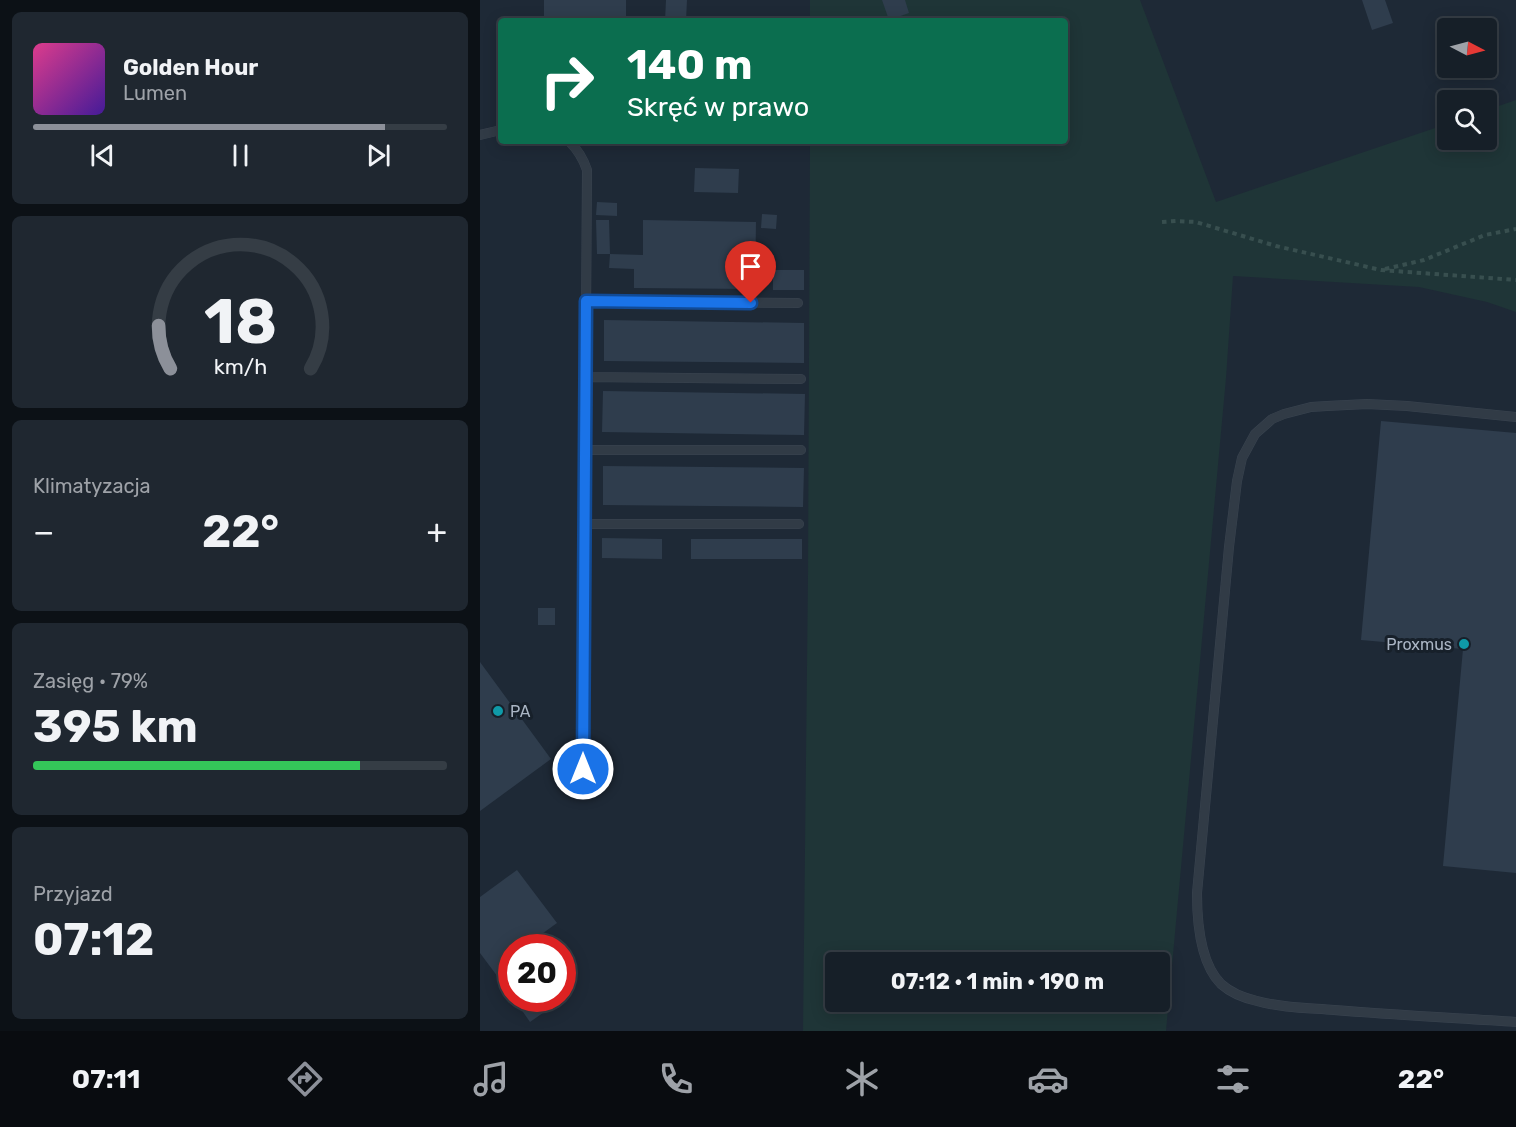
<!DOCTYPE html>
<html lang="pl">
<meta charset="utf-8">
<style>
:root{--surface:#161f28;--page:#1f2730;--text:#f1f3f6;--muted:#9ea2a8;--line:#353d45;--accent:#8c9099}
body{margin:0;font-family:Rubik,sans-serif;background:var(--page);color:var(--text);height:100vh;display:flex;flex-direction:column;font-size:22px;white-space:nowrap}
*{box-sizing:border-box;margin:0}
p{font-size:20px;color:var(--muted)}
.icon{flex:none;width:33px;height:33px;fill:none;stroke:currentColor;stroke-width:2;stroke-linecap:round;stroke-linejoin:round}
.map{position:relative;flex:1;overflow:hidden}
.details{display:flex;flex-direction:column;gap:12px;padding:12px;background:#0c1116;width:480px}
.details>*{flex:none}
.guide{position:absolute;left:18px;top:18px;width:570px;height:126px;border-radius:6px;box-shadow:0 3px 15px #0003,0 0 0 2px var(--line);background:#0b6e4f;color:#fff;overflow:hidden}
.needle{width:39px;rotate:96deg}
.tools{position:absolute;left:957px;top:18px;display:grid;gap:12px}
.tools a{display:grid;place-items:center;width:60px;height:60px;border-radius:6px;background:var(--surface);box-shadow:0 3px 15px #0003,0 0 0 2px var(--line);font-size:30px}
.speed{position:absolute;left:18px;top:934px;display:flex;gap:12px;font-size:30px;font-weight:700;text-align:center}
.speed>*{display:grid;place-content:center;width:78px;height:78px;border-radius:50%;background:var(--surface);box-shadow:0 3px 15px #0003,0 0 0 2px var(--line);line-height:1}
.speed .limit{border:9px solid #d22;background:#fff;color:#111}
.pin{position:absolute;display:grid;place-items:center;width:51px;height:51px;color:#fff;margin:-62px -26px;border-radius:50% 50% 50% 0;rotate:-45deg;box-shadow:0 0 6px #0007}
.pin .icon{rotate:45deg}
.me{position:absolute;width:66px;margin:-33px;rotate:0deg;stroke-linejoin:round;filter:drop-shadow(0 0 4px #0008)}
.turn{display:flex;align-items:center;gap:21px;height:126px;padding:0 30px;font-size:27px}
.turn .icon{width:78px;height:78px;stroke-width:2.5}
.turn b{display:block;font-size:42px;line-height:51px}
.big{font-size:45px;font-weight:700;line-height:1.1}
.details .card{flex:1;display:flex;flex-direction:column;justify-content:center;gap:9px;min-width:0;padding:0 21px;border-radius:9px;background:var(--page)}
.details .dial{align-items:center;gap:0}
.dial svg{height:156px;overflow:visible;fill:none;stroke:var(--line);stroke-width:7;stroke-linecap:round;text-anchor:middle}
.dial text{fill:var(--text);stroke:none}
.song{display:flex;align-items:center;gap:18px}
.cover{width:72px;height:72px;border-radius:9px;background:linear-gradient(135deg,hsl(330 70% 55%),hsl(260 70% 35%))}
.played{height:6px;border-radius:3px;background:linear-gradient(90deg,var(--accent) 85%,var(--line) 85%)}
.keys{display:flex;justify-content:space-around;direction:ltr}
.heat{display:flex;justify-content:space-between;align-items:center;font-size:33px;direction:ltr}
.charge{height:9px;border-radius:4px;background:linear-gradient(90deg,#34c759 79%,var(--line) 0)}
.trip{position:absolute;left:345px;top:952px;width:345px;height:60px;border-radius:6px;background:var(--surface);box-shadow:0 3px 15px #0003,0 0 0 2px var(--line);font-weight:700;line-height:60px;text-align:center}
.tabs{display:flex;height:96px;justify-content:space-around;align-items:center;background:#090c10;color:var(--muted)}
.tabs .icon{width:42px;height:42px}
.tabs .selected{color:var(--accent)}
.tabs b{font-size:27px;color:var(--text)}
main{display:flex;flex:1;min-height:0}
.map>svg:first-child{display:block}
.green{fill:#1f3537;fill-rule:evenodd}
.building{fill:#2f3d4d}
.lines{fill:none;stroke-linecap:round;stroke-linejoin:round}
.service-casing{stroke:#3a4450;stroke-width:10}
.path{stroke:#384f4f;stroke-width:4;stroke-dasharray:4.5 4.5;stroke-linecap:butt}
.service{stroke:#313b46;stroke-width:9}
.route-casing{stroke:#114b97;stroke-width:15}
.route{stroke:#1a73e8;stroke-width:10}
.culture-dot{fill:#0f9aa8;stroke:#17202a;stroke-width:2}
.labels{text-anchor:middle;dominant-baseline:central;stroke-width:6;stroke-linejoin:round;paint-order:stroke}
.poi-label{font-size:16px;fill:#aab5c4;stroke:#17202a;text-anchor:end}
</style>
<main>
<section class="details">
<div class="card">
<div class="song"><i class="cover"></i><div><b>Golden Hour</b><p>Lumen</p></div></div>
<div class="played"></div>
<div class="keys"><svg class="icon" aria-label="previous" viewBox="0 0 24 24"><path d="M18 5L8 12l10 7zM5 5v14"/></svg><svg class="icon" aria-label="pause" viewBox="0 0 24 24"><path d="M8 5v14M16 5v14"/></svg><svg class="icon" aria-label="next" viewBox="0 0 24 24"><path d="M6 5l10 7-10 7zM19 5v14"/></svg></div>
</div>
<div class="card dial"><svg viewBox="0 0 100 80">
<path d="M14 69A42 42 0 1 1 86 69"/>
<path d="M14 69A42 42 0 0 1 8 47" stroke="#8c9099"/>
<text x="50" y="56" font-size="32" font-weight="700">18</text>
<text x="50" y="72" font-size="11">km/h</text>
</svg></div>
<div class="card"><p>Klimatyzacja</p>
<div class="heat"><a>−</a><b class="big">22°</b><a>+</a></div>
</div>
<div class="card"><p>Zasięg · 79%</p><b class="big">395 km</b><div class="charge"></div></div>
<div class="card"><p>Przyjazd</p><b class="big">07:12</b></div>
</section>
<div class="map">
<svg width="1036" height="1031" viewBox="0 0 1036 1031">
<rect width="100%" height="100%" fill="#1e2936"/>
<path class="green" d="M330 0H660L736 202 967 124 968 140H1006L1007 110 1036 100V312L1007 302 939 287 753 276 746 378 686 1031H323L328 576 330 141H585V21H330ZM356 963H680V1002H356Z"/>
<path class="building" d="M64 0H146V21H64Z
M186 0H207L206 21H185Z
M402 0H425L429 13 409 20Z
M882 0H905L913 23 892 30Z
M215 168 259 169 258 193 214 192Z
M117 202 137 203V216L116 215Z
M282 214 297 215 296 229 281 228Z
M116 220H129L130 254H117Z
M163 220 276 222 275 289 154 288V269L129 268 130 254 163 255Z
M293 270H324V290H293Z
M124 320 324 323V363L124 361Z
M123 391 325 394 324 435 122 432Z
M901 421 1036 433V873L963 866 983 649 881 640Z
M123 466 324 468 323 507 123 505Z
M122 538 182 539V559L122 558Z
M211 539H322V559H211Z
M58 608H75V625H58Z
M0 662 71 759 0 811Z
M37 870 77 923 59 936 68 948H32V996L0 953V897Z
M34 999H78L80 1001 50 1022Z"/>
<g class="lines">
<defs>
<path id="service" d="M0 135 21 130
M89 141C97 149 103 158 107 170L103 769
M106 301 318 303
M105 377 321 379
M1036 417 927 406 887 404 847 406 831 407 804 414 792 419 775 434 762 458 757 481 749 547 717 893C717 920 720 963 741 984 751 993 764 998 777 1001 802 1008 829 1008 854 1010 915 1015 975 1018 1036 1022
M105 450H321
M104 524H319"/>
</defs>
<use href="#service" class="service-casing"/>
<path class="path" d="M682 222 696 221 716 222 796 246 901 270 1036 280
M905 269 944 260 1005 235 1036 229"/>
<use href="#service" class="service"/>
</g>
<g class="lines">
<defs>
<path id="route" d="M103 769 106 301 271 303"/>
</defs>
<use href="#route" class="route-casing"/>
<use href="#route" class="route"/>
</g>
<g class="culture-dot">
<circle cx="984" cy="644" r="6"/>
<circle cx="18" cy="711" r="6"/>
</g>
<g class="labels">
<g class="poi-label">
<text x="972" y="644">Proxmus</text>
<text x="30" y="711" text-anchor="start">PA</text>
</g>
</g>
</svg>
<div class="tools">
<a><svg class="needle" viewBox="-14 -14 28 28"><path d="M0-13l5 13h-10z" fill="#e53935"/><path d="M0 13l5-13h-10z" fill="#9ea2a8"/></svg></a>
<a><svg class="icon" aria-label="search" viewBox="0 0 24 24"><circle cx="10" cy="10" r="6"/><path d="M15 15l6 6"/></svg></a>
</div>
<div class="speed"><div class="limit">20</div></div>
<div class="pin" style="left:271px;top:303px;background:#d93025"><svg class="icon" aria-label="arrive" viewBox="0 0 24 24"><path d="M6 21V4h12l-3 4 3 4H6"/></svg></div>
<svg class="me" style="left:103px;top:769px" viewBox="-20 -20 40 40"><circle r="17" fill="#1a73e8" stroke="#fff" stroke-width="3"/><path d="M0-11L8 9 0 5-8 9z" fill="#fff"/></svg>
<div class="trip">07:12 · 1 min · 190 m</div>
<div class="guide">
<div class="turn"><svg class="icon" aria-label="right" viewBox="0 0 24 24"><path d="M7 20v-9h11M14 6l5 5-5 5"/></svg><div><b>140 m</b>Skręć w prawo</div></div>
</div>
</div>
</main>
<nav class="tabs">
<b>07:11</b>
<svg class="icon selected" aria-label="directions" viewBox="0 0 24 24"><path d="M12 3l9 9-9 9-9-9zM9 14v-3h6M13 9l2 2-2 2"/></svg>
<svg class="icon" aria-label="music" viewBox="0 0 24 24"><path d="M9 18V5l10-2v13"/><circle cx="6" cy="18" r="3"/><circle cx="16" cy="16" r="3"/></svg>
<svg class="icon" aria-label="phone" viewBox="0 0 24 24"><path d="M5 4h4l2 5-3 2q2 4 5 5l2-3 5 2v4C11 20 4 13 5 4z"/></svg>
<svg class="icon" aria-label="climate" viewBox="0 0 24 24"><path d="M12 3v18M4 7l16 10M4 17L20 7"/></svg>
<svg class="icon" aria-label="car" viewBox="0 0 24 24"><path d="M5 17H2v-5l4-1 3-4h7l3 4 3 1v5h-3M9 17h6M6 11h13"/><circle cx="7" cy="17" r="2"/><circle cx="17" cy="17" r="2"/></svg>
<svg class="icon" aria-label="filters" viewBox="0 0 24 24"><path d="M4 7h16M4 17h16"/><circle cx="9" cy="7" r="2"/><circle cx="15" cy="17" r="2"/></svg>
<b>22°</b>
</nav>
